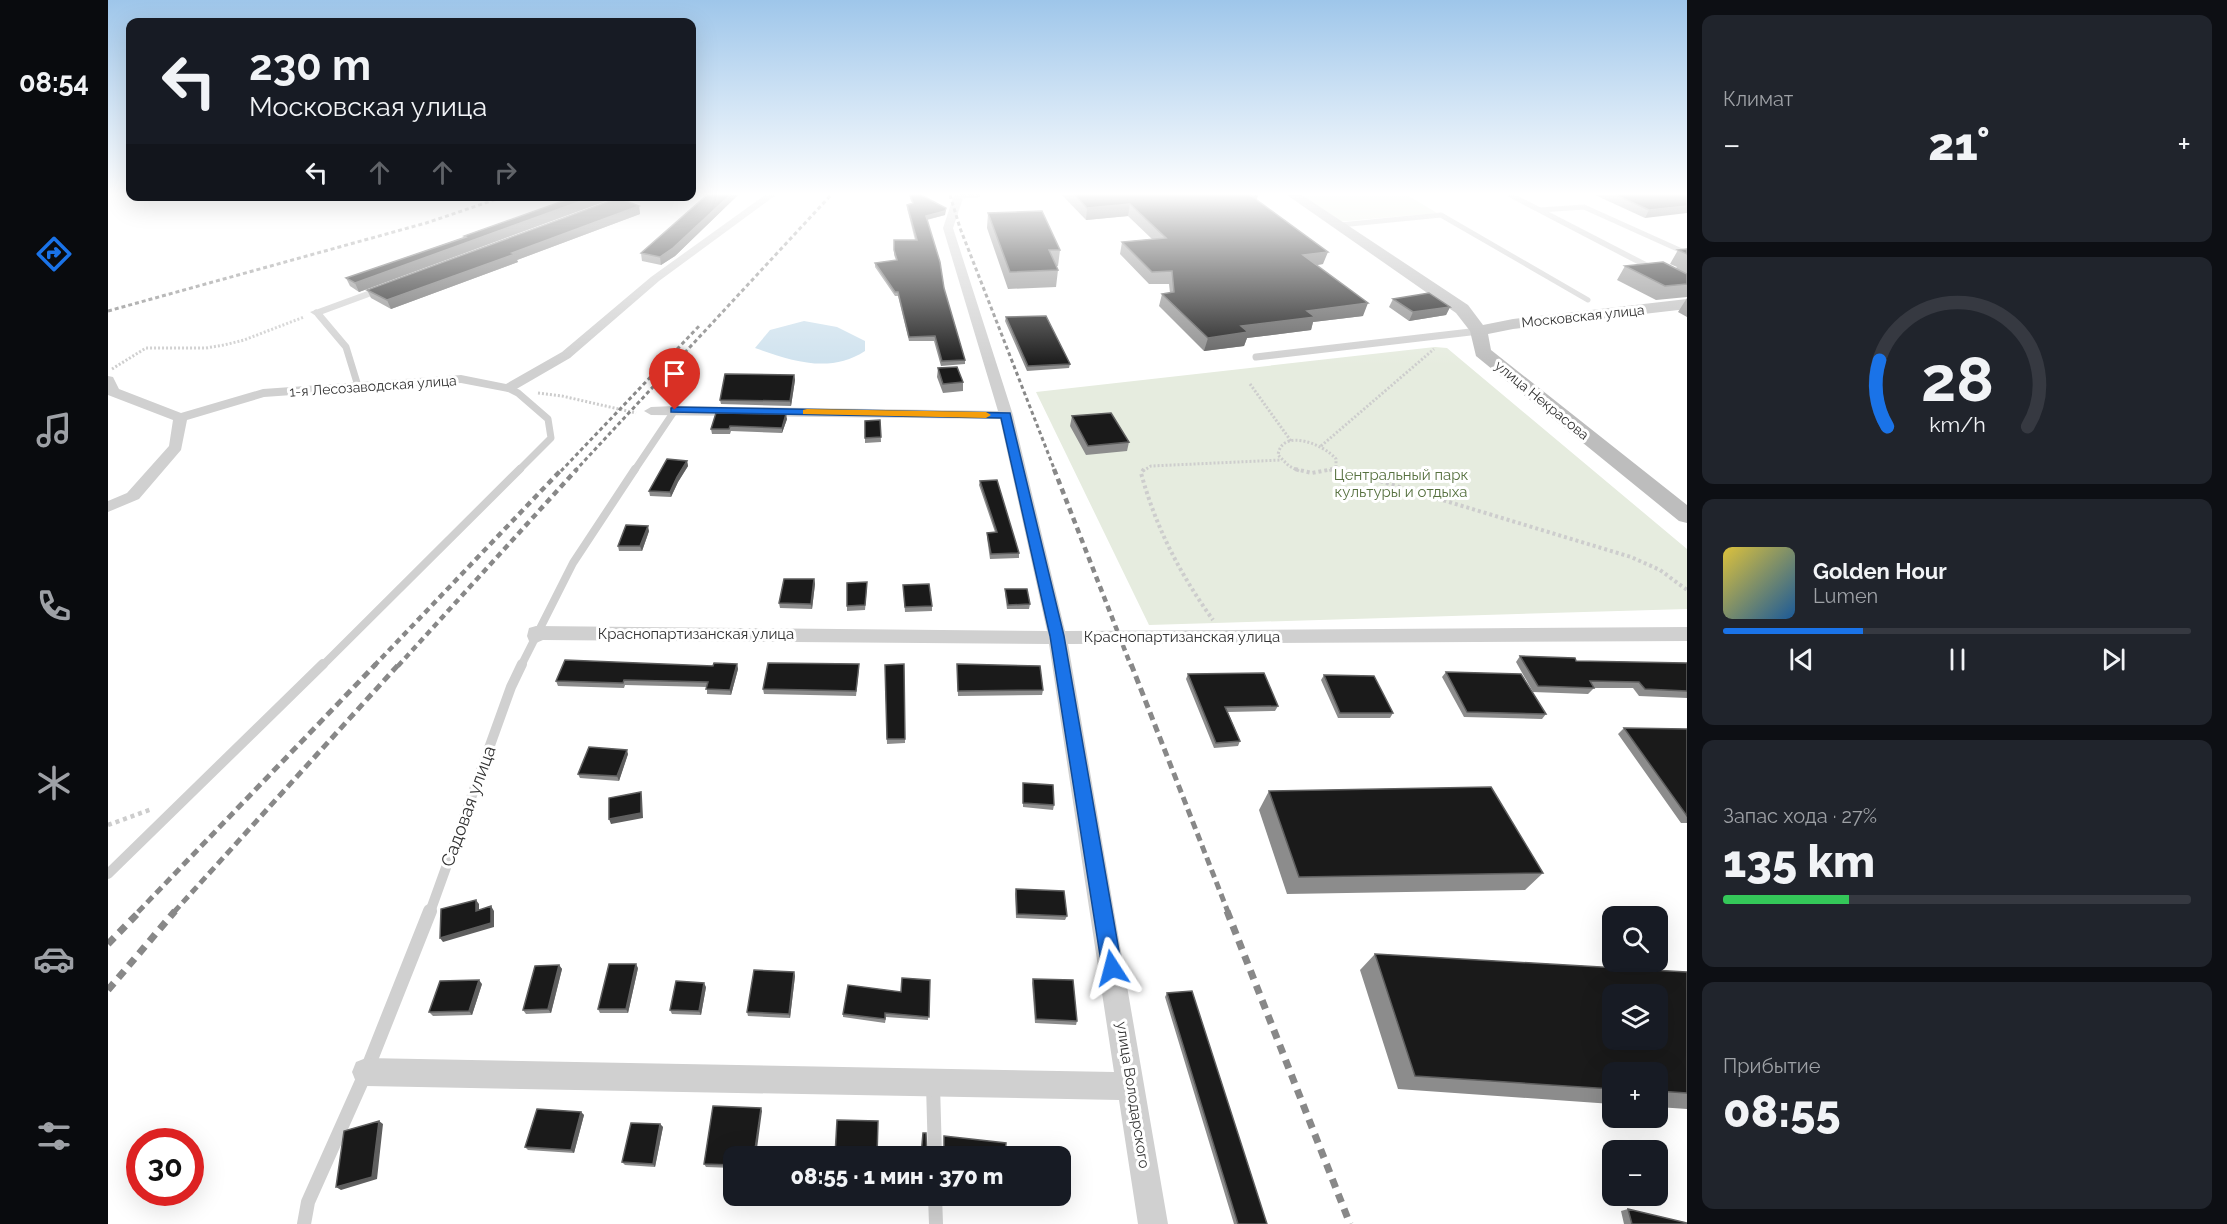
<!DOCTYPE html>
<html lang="ru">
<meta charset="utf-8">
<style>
:root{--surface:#171b24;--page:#20242c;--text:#f1f3f6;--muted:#9ea1a6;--line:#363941;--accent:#1a73e8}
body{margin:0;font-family:Raleway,sans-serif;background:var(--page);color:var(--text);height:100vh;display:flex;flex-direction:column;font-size:22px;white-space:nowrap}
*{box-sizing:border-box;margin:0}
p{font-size:20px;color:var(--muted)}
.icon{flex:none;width:33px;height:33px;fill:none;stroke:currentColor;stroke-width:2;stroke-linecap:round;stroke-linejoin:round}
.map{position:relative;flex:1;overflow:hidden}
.drawer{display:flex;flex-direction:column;gap:15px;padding:15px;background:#0d0f14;width:540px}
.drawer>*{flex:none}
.top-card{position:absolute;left:18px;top:18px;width:570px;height:183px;border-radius:12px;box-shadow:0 6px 24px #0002;background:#171b24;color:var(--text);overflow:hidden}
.fabs{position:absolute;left:1494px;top:906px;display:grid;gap:12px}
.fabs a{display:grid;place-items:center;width:66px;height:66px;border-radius:12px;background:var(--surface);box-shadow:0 6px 24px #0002;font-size:30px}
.speed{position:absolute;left:18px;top:1128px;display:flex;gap:12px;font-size:30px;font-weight:700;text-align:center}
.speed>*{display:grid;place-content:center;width:78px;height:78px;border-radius:50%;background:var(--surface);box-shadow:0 6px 24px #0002;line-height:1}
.speed .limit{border:9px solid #d22;background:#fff;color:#111}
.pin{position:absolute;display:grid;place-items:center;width:51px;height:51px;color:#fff;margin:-62px -26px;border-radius:50% 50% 50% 0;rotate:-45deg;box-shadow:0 0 6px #0007}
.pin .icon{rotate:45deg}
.me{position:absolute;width:66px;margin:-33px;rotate:351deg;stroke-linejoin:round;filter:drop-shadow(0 0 4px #0008)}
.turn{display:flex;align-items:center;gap:21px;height:126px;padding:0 24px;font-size:27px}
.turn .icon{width:78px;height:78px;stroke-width:2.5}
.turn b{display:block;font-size:42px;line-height:51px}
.lanes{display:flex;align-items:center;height:57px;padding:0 24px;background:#0003;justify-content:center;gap:30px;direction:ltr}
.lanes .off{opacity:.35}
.big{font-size:45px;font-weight:800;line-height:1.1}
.drawer .tile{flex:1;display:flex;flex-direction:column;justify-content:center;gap:9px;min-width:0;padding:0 21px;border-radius:12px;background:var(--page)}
.drawer .dial{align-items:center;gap:0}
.dial svg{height:156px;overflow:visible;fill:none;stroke:var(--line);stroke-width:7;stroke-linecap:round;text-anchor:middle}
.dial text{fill:var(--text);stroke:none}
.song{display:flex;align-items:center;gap:18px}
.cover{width:72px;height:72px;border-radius:9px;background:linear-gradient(135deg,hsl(50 70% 55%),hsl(210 70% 35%))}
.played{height:6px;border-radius:3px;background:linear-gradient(90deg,var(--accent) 30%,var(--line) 30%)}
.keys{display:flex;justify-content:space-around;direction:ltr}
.heat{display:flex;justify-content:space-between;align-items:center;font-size:33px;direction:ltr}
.charge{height:9px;border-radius:4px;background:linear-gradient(90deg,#34c759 27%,var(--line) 0)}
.trip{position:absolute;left:615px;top:1146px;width:348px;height:60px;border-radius:12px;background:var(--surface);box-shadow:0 6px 24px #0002;font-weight:800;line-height:60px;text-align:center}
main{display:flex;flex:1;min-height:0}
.menu{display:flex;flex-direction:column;width:108px;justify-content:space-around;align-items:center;background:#090b0e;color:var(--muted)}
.menu .icon{width:42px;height:42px}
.menu .current{color:var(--accent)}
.menu b{font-size:27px;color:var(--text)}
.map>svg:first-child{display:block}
.green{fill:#e6ecdf}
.water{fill:#cfe2ee}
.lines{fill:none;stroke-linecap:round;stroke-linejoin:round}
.path-far2{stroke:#cdcdcd;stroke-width:3;stroke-dasharray:2 2;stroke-linecap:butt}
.path-far1{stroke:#cdcdcd;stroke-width:4;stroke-dasharray:3 3;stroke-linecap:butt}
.path{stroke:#cdcdcd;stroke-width:4.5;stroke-dasharray:4 4;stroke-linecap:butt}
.lane-far4{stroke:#d0d0d0;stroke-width:5}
.lane-far3{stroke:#d0d0d0;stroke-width:7}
.lane-far2{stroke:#d0d0d0;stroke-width:8}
.lane-far1{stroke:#d0d0d0;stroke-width:10}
.lane{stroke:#d0d0d0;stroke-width:14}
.street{fill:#d0d0d0;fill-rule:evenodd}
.secondary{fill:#bdbdbd;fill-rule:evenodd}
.rail-far3{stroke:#888;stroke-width:3;stroke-dasharray:4 3;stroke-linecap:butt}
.rail-far2{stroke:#888;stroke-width:4.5;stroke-dasharray:6 4.5;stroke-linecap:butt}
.rail-far1{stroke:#888;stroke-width:5;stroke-dasharray:8 5;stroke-linecap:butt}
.rail{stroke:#888;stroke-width:7;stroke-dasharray:9 7;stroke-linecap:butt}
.wall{fill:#8c8c8c}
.shaded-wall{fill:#5f5f5f}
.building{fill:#1a1a1a;stroke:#5f5f5f;stroke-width:1.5;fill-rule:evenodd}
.route{fill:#1a73e8;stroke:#114b97;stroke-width:1.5}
.slow{fill:#f59e0b}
.labels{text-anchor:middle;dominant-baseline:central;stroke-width:6;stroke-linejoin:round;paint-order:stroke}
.far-street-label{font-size:14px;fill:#333;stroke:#fff}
.park-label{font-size:15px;fill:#56703f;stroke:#fff}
.street-label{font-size:15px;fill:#333;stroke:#fff}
.near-street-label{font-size:18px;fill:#333;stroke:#fff}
</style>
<main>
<nav class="menu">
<b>08:54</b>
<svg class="icon current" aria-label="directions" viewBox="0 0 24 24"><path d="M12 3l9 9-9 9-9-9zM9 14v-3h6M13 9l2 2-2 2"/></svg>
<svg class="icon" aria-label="music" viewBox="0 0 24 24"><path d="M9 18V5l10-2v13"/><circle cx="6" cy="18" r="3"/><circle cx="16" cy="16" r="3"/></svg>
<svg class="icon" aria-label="phone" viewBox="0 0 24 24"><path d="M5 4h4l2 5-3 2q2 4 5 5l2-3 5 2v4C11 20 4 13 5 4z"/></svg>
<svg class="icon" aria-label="climate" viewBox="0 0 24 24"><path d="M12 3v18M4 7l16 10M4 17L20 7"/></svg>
<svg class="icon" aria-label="car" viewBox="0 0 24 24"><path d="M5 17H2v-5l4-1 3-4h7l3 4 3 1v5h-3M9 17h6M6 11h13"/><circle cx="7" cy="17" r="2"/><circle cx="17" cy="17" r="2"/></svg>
<svg class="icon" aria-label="filters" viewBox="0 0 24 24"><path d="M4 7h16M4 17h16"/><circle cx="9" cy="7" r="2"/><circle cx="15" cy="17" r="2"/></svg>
</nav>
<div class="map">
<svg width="1579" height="1224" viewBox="0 0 1579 1224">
<rect width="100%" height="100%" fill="#fff"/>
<path class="green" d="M1192 195H1299L1329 213 1228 222Z
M1327 347 1339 348 1579 549V609L1041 625 928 392Z"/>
<path class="water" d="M696 321 729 327 757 341V351C722 374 684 361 647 348L662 330Z"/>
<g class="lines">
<path class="path-far2" d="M4 369 38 348H98L116 345 136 340 196 317
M1142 384 1183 441
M430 393 454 396 528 413
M1213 446 1326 349
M1228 468 1237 471
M1035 471 1043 466 1173 460
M1191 471 1181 466 1170 455C1174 427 1217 445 1228 459V468L1221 471"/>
<path class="path-far1" d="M1036 469 1033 473C1048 528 1072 574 1105 620
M1187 469 1204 473 1225 469
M1232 469 1523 557 1552 570 1579 590"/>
<path class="path" d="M0 825 44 809"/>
<path class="lane-far4" d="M851 196 870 195
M1432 210 1476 207 1576 252
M1232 225 1333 215 1480 300
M208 312 212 317"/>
<path class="lane-far3" d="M211 315 238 347 250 386
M1148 357 1371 331
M400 388 410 393 440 419 443 438 410 471
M526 471 567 410"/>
<path class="lane-far2" d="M214 666 412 469
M413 666 465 563 527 469"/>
<path class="lane-far1" d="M0 874 215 664
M322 912 403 687 414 664"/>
<path class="lane" d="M825 1085 827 1156
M827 1196 828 1224
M196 1224 200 1202 258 1072 322 911"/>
<path class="street" d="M657 195H668L551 281 462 358 405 391 400 392 353 383 156 397 79 420 73 450 31 499 0 512V501L19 493 61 446 65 420 0 395V376L5 377 11 389 73 413 155 389 353 375 398 384 454 352 543 277Z
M846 195H856L845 228 905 415 957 631 1579 627V641L960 644 1060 1224H1030L1011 1100 258 1086 248 1082 244 1072 248 1062 258 1058 1006 1072 941 644 435 640 428 643 421 641 419 636 421 628 428 626 939 631 892 419 543 415 536 411 543 407 567 406 890 411 835 228Z
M1397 195H1408L1579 283V290Z
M518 196H532L496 212 488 210Z
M284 282 290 285 288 287 212 315 208 316 202 312Z"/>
<path class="secondary" d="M1179 195H1194L1360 305 1375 325 1405 319 1579 299V309L1405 329 1380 334 1383 350 1579 505V523L1571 521 1368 356 1362 331 1348 313Z"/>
<path class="rail-far3" d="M842 195 852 228 947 471
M0 311 318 223 398 196
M453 471 593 324
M467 471 723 195"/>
<path class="rail-far2" d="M946 469 1023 666
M266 666 454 469
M290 666 469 469"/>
<path class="rail-far1" d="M1023 664 1120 912
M30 912 268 664
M66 912 291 664"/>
<path class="rail" d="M1119 911 1242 1224
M0 944 32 911
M0 990 67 911"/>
</g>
<path class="wall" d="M599 195H630L567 256 553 265 534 261 533 253Z
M801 195H813L838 208 837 215 819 220 836 288 857 360V364L833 366 826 341H801L790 296H787L767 267V263L788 260 786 255V240H807L799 208V205L804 203Z
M954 195H1150L1148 199 1215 264 1209 265 1255 316 1205 322 1203 330 1139 338 1136 346 1096 351 1051 306 1054 294 1062 293 1061 284H1041L1012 254 1014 242 1044 239 1020 216 978 220Z
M1487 195H1579L1537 218Z
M498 201 251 292 242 286 238 278 357 237 356 236Z
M531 206 532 214 409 260 410 262 283 309 263 298 259 290Z
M880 213 952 250 950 266H948L950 270 948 287 900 289 879 228Z
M1579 249V297L1548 300 1509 280 1517 266 1568 268 1569 267 1562 264 1570 250Z
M1579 298V317L1570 312Z
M1285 299 1342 307 1338 315 1301 321 1281 307Z
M898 317 962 364 961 368 919 371 897 321Z
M830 368 855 382V391L835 393 829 377Z
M686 375 687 380 683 406 613 404 612 400Z
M964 416 1021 442 1019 451 978 455 962 426Z
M679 419 674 433 623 431 622 434H604L603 429Z
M772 420 773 442 757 443V421Z
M579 461 580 466 570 482 563 497 542 496 541 491Z
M872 481 911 553V558L882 559 879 538V533L887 532 871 485Z
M541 531 534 551H511L510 546Z
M706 579 707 584 704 609 672 608 671 603Z
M739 583 759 587 757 610 739 611Z
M795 585 824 606V611L797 612Z
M897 589 922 604 921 609H899L897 594Z
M1412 656 1468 661 1579 663V698L1531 696 1525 688H1486L1480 694 1425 692 1408 662Z
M629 664 630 669 623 695 599 694V687L517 685 516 688 450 686 448 681 605 666Z
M796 664 797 743 779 744 777 665Z
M849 664 935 690 934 695 850 696Z
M751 669 748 696 656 694 655 689Z
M1338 672 1438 714 1434 719 1356 717 1334 677Z
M1080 674 1170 706 1167 711 1120 712 1132 741 1130 746 1106 748 1078 679Z
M1216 675 1285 713 1282 718H1230L1213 680Z
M1516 728 1579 729V823H1573L1510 734Z
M520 754 511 781 472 778 470 774Z
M915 783 946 805 945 810 915 807Z
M1161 791 1435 873 1417 890 1179 894 1151 810Z
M908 889 959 916 957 920 908 918 907 894Z
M1267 954 1579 972V1109L1550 1107V1072H1504V1104L1290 1089 1252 970Z
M451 965 454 969 443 1013 418 1014 415 1010Z
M530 968 520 1013H492L490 1009Z
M686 972 687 976 682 1018 640 1016 639 1012Z
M925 979 969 1021 968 1025 927 1023 924 983Z
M822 980 820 1020 778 1017 777 1023 735 1017V1014Z
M374 984 364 1015 325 1016 321 1012Z
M598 987 593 1015 564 1014 562 1010Z
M1059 993 1159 1224H1126L1057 997Z
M654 1111 626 1156V1168L598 1167 596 1164Z
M473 1112 476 1115 466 1153 420 1150 417 1147Z
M552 1124 555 1127 547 1167 517 1165 514 1162Z
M1520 1209 1579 1224H1516L1513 1211Z"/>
<path class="shaded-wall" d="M622 195H630L567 256 553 265 552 257Z
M1138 195H1150L1148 202Z
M487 196H497L498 201 251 292 247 283Z
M1022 204 1020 216 978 220 979 208Z
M531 206 532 214 409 260 410 262 283 309 279 300Z
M1579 206V213L1537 218 1541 210Z
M838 208 837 215 817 220 818 216Z
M1220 252 1215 264 1191 268 1195 255Z
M1260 303 1255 316 1205 322 1203 330 1139 338 1136 346 1096 351 1100 338 1133 326 1199 311Z
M1342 307 1338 315 1301 321 1305 312Z
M686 375 687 380 683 406 682 401Z
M678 414 679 419 674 433V428Z
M579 461 580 466 570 482 563 497 562 492 569 477Z
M540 526 541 531 534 551 532 546Z
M706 579 707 584 704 609 703 604Z
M629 664 630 669 623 695 622 690Z
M519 750 520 754 511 781 509 776Z
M533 792 534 797 535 818 503 824 501 819Z
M368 900 371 904V915L368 911Z
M383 906 386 911V927L335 942 332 938Z
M528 964 530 968 520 1013 518 1009Z
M451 965 454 969 443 1013 440 1009Z
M686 972 687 976 682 1018 681 1014Z
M371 980 374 984 364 1015 361 1011Z
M596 983 598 987 593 1015 591 1011Z
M653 1108 654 1111 648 1156H646Z
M473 1112 476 1115 466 1153 463 1150Z
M271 1121 275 1124 269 1179 233 1190 228 1187Z
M552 1124 555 1127 547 1167 545 1164Z"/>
<path class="building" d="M599 195H622L565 248 552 257 533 253Z
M802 195H813L838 208 837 211 818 216 832 262 836 288 857 360 834 361 827 336 801 337 790 292H787L767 263 789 260 786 250V240H809L799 205 805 203Z
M967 195H1142L1220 252 1195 255 1260 303 1199 311 1207 317 1133 326 1140 332 1100 338 1054 294 1066 292 1064 271 1044 272 1014 242 1058 238 1022 204 979 208Z
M1508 195H1579V206L1541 210Z
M469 196H487L247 283 238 278 358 237 356 236Z
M510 198 531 206 404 253 407 254 279 300 259 290Z
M934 211 952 250H941L950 270 902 272 880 213Z
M1579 249V254L1570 250Z
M1555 262 1579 274V284L1557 286 1517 266Z
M1321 293 1342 307 1305 312 1285 299Z
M938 316 962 364 920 366 898 317Z
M849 367 855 382 835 384 830 368Z
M617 374 686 375 682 401 612 400Z
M608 413 678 414 674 428 622 426 621 429H603Z
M1003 413 1021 442 980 446 964 416Z
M772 420 773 437 757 438V421Z
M559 459 579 461 569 477 562 492 541 491Z
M889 480 911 553 883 554 879 533 889 532 872 481Z
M518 525 540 526 532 546H510Z
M676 579H706L703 604 671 603Z
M759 582 757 605 739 606V583Z
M821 584 824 606 797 607 795 585Z
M897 589H919L922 604 900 605Z
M1412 656 1467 658 1468 661 1579 663V691L1537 689 1531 682 1482 681 1486 688 1430 686Z
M457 660 605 666 606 663 629 664 622 690 598 689 600 682 516 680 515 683 448 681Z
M660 663 751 664 748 691 655 689Z
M796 664 797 739H779L777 665Z
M849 664 932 666 935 690 850 691Z
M1338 672 1413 674 1438 714 1359 712Z
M1156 673 1170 706 1117 707 1132 741 1108 743 1080 674Z
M1216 675 1266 676 1285 713H1232Z
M1516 728 1579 729V816Z
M481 747 519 750 509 776 470 774Z
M915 783 945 785 946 805 915 803Z
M1383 787 1435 873 1191 877 1161 791Z
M533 792V813L501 819V798Z
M908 889 956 891 959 916 909 914Z
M368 900V911L383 906V923L332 938 333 909Z
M1267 954 1579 972V1093L1550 1091V1072H1504V1089L1307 1076ZM1504 994H1550V1040H1504Z
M501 964H528L518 1009H490Z
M451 965 440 1009 415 1010 427 966Z
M646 970 686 972 681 1014 639 1012Z
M794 978 822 980 821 1017 777 1013V1019L735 1014 740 985 793 992Z
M925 979 965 980 969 1021 928 1019Z
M371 980 361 1011 321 1012 332 981Z
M568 981 596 983 591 1011 562 1010Z
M1084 991 1159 1224H1130L1059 993Z
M605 1106 653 1108 646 1156H626V1165L596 1164Z
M429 1109 473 1112 463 1150 417 1147Z
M729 1120 770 1121 769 1156H727Z
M271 1121 264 1177 228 1187 236 1131Z
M523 1123 552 1124 545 1164 514 1162Z
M815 1133H818L819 1156H813Z
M836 1136 898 1143 897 1156H836Z
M1520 1209 1579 1223V1224H1524Z"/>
<linearGradient id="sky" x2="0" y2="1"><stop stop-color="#9ec6ea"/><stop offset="0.53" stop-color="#fff"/><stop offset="1" stop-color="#fff" stop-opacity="0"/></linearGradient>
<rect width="1579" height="366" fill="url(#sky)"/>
<path class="route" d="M567 407 902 413 956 636 1014 968 1011 974 1004 977 997 974 994 968 942 636 893 418 563 412V408Z"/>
<path class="slow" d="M699 409 878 412 883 415 878 418 695 414V410Z"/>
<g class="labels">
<g class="far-street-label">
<text transform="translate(1475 316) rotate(-6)">Московская улица</text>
<text transform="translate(265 386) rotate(-4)">1-я Лесозаводская улица</text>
<text transform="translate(1434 400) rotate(39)">улица Некрасова</text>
</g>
<g class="park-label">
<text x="1293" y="475">Центральный парк<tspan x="1293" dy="17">культуры и отдыха</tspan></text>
</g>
<g class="street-label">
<text x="588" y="634">Краснопартизанская улица</text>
<text x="1074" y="637">Краснопартизанская улица</text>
<text transform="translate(1025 1095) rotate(81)">улица Володарского</text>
</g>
<g class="near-street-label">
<text transform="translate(360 806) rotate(-70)">Садовая улица</text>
</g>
</g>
</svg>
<div class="fabs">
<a><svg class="icon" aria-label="search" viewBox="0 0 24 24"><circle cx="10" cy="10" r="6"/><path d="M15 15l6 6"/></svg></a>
<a><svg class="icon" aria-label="layers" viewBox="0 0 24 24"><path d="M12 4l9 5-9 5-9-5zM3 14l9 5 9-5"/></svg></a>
<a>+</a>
<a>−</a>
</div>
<div class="speed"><div class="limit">30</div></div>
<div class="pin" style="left:567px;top:410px;background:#d93025"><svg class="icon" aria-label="arrive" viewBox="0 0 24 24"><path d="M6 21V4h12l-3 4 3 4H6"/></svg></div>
<svg class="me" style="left:1004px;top:968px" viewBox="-20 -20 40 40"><path d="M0-17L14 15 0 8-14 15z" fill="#1a73e8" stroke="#fff" stroke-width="4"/></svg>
<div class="trip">08:55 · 1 мин · 370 m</div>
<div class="top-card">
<div class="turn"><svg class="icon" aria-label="left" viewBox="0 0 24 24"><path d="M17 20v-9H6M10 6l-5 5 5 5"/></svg><div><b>230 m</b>Московская улица</div></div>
<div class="lanes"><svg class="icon" aria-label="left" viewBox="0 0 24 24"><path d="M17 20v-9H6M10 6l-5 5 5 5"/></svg><svg class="icon off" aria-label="ahead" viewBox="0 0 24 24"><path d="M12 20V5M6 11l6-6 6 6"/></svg><svg class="icon off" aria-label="ahead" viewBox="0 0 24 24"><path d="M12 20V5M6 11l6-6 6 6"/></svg><svg class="icon off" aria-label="right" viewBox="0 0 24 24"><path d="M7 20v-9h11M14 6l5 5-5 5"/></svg></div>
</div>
</div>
<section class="drawer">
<div class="tile"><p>Климат</p>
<div class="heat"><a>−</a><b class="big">21°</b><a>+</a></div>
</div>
<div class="tile dial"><svg viewBox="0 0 100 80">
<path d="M14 69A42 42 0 1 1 86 69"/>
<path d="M14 69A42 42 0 0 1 10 35" stroke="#1a73e8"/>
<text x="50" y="56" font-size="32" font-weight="700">28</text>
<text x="50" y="72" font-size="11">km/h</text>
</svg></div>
<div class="tile">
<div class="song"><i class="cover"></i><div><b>Golden Hour</b><p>Lumen</p></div></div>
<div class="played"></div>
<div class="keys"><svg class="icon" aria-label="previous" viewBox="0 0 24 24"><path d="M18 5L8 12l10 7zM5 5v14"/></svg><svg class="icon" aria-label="pause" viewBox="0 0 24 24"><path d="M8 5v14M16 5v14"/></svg><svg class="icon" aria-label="next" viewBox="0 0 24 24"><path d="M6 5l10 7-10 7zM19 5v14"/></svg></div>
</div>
<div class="tile"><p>Запас хода · 27%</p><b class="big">135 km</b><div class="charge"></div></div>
<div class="tile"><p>Прибытие</p><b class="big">08:55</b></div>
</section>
</main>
